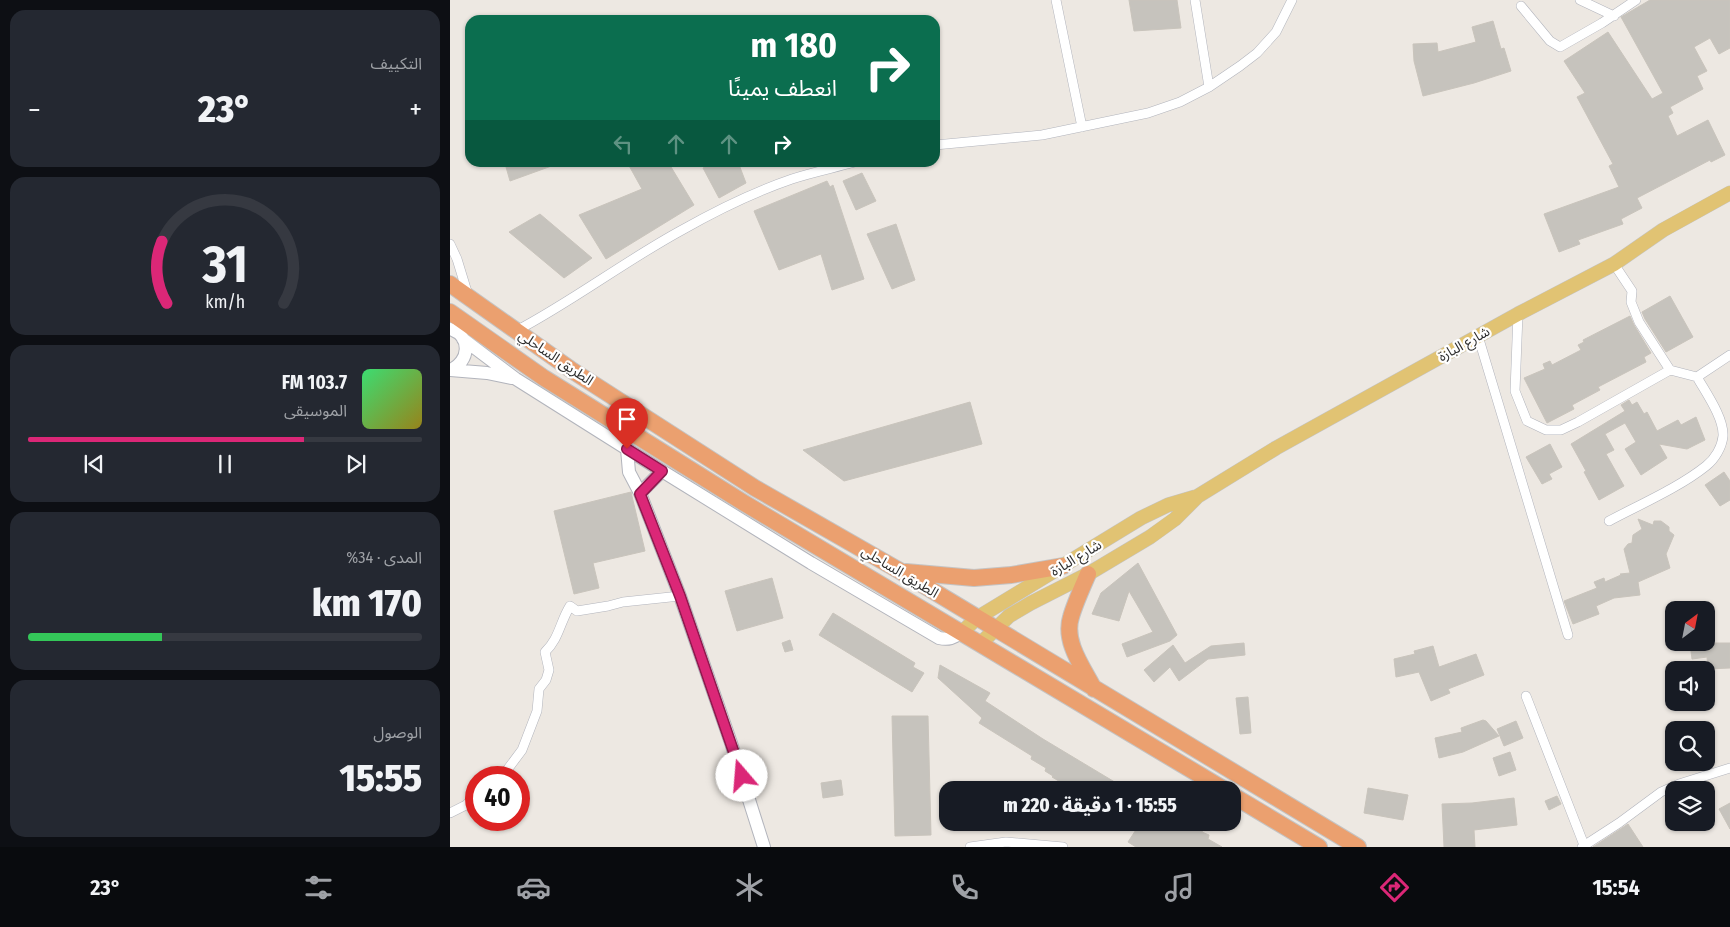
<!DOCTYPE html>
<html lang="ar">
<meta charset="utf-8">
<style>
:root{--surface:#171b24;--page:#242831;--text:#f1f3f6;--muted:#9ea1a6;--line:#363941;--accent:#db2777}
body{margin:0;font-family:"Fira Sans Condensed","Noto Sans Arabic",sans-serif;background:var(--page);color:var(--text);direction:rtl;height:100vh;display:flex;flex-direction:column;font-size:19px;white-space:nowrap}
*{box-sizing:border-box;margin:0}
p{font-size:16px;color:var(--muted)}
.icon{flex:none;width:28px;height:28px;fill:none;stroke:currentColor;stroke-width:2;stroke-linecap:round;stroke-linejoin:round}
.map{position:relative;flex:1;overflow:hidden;direction:ltr}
.details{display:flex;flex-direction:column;gap:10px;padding:10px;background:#0d0f14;width:450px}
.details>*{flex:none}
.banner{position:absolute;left:15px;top:15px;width:475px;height:152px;border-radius:15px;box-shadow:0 1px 4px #0004;direction:rtl;background:#0b6e4f;color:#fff;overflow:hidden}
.needle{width:32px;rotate:32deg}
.fabs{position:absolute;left:1215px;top:601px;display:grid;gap:10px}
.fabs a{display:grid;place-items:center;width:50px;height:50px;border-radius:10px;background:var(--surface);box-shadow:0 1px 4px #0004;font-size:25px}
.speed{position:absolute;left:15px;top:766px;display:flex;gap:10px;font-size:25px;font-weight:700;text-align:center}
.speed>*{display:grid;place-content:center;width:65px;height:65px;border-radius:50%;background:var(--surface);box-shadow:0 1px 4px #0004;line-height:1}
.speed .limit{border:8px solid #d22;background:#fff;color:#111}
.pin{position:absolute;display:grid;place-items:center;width:42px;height:42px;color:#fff;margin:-51px -21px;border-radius:50% 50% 50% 0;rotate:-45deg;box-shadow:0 0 5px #0007}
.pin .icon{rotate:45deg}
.me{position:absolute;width:55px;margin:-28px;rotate:342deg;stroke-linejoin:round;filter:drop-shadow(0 0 4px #0008)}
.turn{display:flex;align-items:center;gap:18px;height:105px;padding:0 20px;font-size:22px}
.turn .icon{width:65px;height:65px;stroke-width:2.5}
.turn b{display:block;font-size:35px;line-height:42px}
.lanes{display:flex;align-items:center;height:48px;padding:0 20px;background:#0003;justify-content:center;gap:25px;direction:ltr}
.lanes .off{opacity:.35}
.big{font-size:38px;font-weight:800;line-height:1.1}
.details .card{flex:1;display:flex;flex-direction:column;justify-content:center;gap:8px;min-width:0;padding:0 18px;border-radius:15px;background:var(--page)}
.details .dial{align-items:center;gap:0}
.dial svg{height:130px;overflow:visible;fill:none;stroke:var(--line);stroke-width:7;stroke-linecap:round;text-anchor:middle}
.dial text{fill:var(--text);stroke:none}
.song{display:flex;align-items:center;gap:15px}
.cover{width:60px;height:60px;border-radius:8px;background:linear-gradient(135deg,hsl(140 70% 55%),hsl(50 70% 35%))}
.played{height:5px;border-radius:2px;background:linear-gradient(90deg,var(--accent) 70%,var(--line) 70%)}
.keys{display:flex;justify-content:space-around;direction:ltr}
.heat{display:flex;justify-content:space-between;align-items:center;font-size:28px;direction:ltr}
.charge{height:8px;border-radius:4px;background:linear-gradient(90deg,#34c759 34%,var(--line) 0)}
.trip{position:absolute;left:489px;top:781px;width:302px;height:50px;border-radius:15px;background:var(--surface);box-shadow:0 1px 4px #0004;font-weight:800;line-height:50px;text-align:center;direction:rtl}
.tabs{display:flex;height:80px;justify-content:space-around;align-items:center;background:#090b0e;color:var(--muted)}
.tabs .icon{width:35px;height:35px}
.tabs .selected{color:var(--accent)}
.tabs b{font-size:22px;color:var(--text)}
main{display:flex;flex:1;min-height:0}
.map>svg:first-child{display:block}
.building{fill:#c6c3bd;stroke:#c9c4bc}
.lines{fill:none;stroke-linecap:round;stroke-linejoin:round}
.street-casing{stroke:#b2b4bc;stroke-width:10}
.secondary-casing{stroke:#b2b4bc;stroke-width:14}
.primary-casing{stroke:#c4c4c4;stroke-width:15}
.highway-casing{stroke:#c4c4c4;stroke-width:18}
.street{stroke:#fff;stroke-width:9}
.secondary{stroke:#fff;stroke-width:12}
.primary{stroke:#e1c373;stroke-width:14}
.highway{stroke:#eba06f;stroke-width:16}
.route-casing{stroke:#8e194d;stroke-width:12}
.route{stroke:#db2777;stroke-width:9}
.labels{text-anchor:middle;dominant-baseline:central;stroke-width:4.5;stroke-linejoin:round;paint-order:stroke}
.street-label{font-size:14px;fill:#2e2e2e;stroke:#fff}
</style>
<main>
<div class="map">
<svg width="1280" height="847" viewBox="0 0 1280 847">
<rect width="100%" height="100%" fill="#ede8e2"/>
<path class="building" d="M679 0H727L731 28 684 31Z
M1200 0H1280V48L1269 54 1260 38 1244 47 1257 71 1247 76 1253 89 1220 107 1223 113 1218 116 1227 136 1258 120 1275 155 1261 162 1260 160 1187 198 1192 208 1171 219 1173 224 1128 240 1130 244 1109 252 1094 214 1169 187 1159 166 1163 164 1127 97 1135 93 1114 61 1158 32 1202 99 1213 93 1171 17Z
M1043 21 1051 49 1054 48 1061 71 1024 83 973 96 964 61 963 44 987 43 988 52 1026 42 1022 27Z
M65 162H106L107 164 60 181 56 167Z
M177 162H218L244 205 156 259 129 215 192 189Z
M265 162H288L296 183 269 198 253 168Z
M412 173 426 201 406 210 393 181Z
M377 181 380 187 383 185 414 279 382 290 371 254 329 270 304 211Z
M90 214 142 258 114 278 59 232Z
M446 224 465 280 442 289 417 234Z
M1220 296 1243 337 1216 352 1195 319 1192 312Z
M1180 316 1184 325 1201 353 1194 357 1196 362 1148 387 1150 390 1122 405 1124 409 1097 423 1074 378 1095 369 1093 364 1100 361 1102 365 1131 350 1128 345 1134 342 1133 340Z
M1179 400 1182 405 1187 402 1194 414 1197 412 1207 431 1228 420 1231 425 1246 417 1255 440 1237 449 1209 444 1217 458 1191 475 1175 449 1186 442 1175 423 1155 434 1164 450 1156 454 1174 486 1149 500 1134 472 1136 471 1121 444 1175 411 1171 405Z
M520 402 532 444 394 481 353 450Z
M1100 444 1112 467 1099 474 1102 479 1092 484 1076 457Z
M1274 472 1280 481V500L1270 506 1255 485Z
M181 492 195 551 143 563 149 588 124 594 104 511Z
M1188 519 1203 525 1204 521H1211L1219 527V531L1224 535 1216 554 1220 568 1188 582 1190 595 1164 598 1146 606 1149 614 1123 624 1114 601 1147 588 1144 582 1154 578 1155 582 1171 575 1170 574 1180 573 1174 549 1178 544 1182 543 1183 535 1192 529Z
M688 563 727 635 720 641 677 657 672 644 703 632 679 591 669 621 642 614 651 593Z
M322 578 333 618 287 631 275 591Z
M383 613 465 663 463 667 474 673 462 692 369 635Z
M340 640 343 650 335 652 332 643Z
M794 643 795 655 758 659 729 681 720 667 704 682 694 670 723 645 735 663 761 646Z
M1254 643H1280V668L1258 669 1257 657 1242 659 1240 644Z
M983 646 989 667 1026 654 1034 675 998 689 1000 693 981 701 969 672 946 677 944 659 965 654 964 651Z
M490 665 540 693 535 701 593 739 678 790H624L602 777 603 776 595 771 596 768 581 759 582 756 529 723 532 718 488 678Z
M798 697 801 733 790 734 786 698Z
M442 716H478L481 835 445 836Z
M1033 720 1036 721 1049 736 1013 752 989 758 985 738 1012 732 1011 728Z
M1066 721 1073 738 1054 746 1047 729Z
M1060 752 1066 770 1049 776 1043 758Z
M391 780 393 795 373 798 371 783Z
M918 788 958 795 953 820 914 813Z
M1107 796 1111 804 1099 810 1095 801Z
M1064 798 1067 825 1024 830 1025 847H994L992 804 1022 803Z
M1280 803V829L1269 809Z
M691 822H700L707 827 710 822H746L754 827 752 832 759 835 758 839 772 847H686L678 842Z
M1178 824 1193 847H1143L1172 828Z"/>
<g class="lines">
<defs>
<path id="street" d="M606 0 632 127
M745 0 759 87
M1130 0 1164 16
M1071 6 1100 41 1110 47 1152 23 1186 0
M485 145 592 135 698 113 730 102 759 87 790 66 807 53 826 32 842 0
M0 244 7 259 18 295
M1068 314 1065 391 1077 421 1096 430H1111L1128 422 1220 370
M66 331C123 301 175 261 232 230 267 210 304 192 342 179 363 172 384 168 405 162
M1028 336 1118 635
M1247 377 1280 355
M1159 521C1189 505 1230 487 1256 466 1265 459 1272 447 1273 436 1274 418 1256 393 1247 377L1220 370 1189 322 1181 302 1182 291 1164 264
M1076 696 1134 845
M51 778 72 750 87 711 89 689 96 680 99 670 95 652C109 639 110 622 120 606L127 611 158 606 173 602 230 596
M0 813 16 805 26 795
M520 847 556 842 613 847
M1132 847 1169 823 1211 792 1229 784 1280 768"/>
<path id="secondary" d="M0 329C22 336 20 362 0 370
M13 339 66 379 212 471 361 563 489 638C499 640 503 638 511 633
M0 370 37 373 61 378
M177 449 179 472 190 493 230 596 281 743 314 847
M190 493 212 471"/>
<path id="primary" d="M511 633 527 618 691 518 718 505 745 497
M530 644 559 616 581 603 638 574 700 537 725 519 748 496 826 448 1068 314 1164 264 1213 230 1280 193"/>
<path id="highway" d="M0 284 123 371 305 488 450 571 908 847
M0 312 94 378 294 503 775 790
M456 572 524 578 561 575 613 566
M638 574C632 588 625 603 621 617 613 642 634 669 644 689
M782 795 869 847"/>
</defs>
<use href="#street" class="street-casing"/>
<use href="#secondary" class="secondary-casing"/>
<use href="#primary" class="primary-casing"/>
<use href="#highway" class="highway-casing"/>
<use href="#street" class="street"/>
<use href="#secondary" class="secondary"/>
<use href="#primary" class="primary"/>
<use href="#highway" class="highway"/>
</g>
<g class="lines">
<defs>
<path id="route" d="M177 449 212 471 190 494 230 596 292 776"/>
</defs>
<use href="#route" class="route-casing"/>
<use href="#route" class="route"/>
</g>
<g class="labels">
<g class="street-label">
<text transform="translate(1014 344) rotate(-29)">شارع البازة</text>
<text transform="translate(106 358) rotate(34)">الطريق الساحلي</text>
<text transform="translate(626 558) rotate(-31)">شارع البازة</text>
<text transform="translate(450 572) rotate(31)">الطريق الساحلي</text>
</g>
</g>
</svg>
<div class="fabs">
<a><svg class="needle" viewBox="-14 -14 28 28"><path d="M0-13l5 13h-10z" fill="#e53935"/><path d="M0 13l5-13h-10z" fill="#9ea1a6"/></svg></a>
<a><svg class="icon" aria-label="sound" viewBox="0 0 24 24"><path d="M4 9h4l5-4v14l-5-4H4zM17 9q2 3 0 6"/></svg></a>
<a><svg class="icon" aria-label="search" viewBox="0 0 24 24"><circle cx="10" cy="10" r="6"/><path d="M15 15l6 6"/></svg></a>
<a><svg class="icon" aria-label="layers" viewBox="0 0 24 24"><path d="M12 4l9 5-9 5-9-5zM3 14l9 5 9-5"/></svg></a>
</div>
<div class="speed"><div class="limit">40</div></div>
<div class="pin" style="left:177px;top:449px;background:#d93025"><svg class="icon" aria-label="arrive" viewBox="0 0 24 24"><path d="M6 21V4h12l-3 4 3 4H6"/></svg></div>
<svg class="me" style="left:292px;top:776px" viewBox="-20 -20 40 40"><circle r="19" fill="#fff"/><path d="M0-13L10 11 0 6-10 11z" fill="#db2777"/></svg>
<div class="trip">15:55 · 1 دقيقة · 220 m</div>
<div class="banner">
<div class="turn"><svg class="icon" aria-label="right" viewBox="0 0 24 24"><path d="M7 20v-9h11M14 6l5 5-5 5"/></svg><div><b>180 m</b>انعطف يمينًا</div></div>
<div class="lanes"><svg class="icon off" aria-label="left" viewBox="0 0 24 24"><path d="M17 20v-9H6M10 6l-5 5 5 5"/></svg><svg class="icon off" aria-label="ahead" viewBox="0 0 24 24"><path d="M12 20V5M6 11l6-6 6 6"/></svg><svg class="icon off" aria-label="ahead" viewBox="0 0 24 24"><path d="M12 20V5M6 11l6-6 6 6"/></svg><svg class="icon" aria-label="right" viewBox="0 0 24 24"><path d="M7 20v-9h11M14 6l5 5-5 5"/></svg></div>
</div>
</div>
<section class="details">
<div class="card"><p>التكييف</p>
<div class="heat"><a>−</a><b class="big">23°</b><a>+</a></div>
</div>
<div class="card dial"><svg viewBox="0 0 100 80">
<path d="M14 69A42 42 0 1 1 86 69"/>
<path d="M14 69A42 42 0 0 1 11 31" stroke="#db2777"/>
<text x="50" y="56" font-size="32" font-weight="700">31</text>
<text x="50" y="72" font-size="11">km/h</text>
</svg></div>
<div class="card">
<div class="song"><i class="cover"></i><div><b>103.7 FM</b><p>الموسيقى</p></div></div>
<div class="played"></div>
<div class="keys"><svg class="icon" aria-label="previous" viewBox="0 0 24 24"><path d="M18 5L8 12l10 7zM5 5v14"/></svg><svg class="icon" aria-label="pause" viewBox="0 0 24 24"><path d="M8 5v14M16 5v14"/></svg><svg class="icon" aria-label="next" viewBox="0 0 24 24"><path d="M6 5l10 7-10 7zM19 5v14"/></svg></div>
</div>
<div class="card"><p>المدى · 34%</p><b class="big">170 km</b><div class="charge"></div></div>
<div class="card"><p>الوصول</p><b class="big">15:55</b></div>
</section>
</main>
<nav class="tabs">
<b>15:54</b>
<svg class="icon selected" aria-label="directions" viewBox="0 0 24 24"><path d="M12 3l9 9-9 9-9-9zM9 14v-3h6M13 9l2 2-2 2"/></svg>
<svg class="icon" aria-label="music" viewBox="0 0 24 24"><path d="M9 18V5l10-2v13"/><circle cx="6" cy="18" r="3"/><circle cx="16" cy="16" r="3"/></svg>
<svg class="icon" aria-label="phone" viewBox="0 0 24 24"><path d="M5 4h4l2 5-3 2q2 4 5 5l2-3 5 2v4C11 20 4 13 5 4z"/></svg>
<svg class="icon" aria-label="climate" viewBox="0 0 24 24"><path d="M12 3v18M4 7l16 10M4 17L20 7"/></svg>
<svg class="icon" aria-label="car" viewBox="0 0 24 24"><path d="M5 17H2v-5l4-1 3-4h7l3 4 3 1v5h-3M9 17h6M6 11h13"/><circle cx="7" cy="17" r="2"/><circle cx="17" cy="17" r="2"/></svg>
<svg class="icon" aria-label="filters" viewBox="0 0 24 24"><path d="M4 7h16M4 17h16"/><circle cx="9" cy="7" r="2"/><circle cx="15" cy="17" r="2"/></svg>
<b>23°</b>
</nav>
